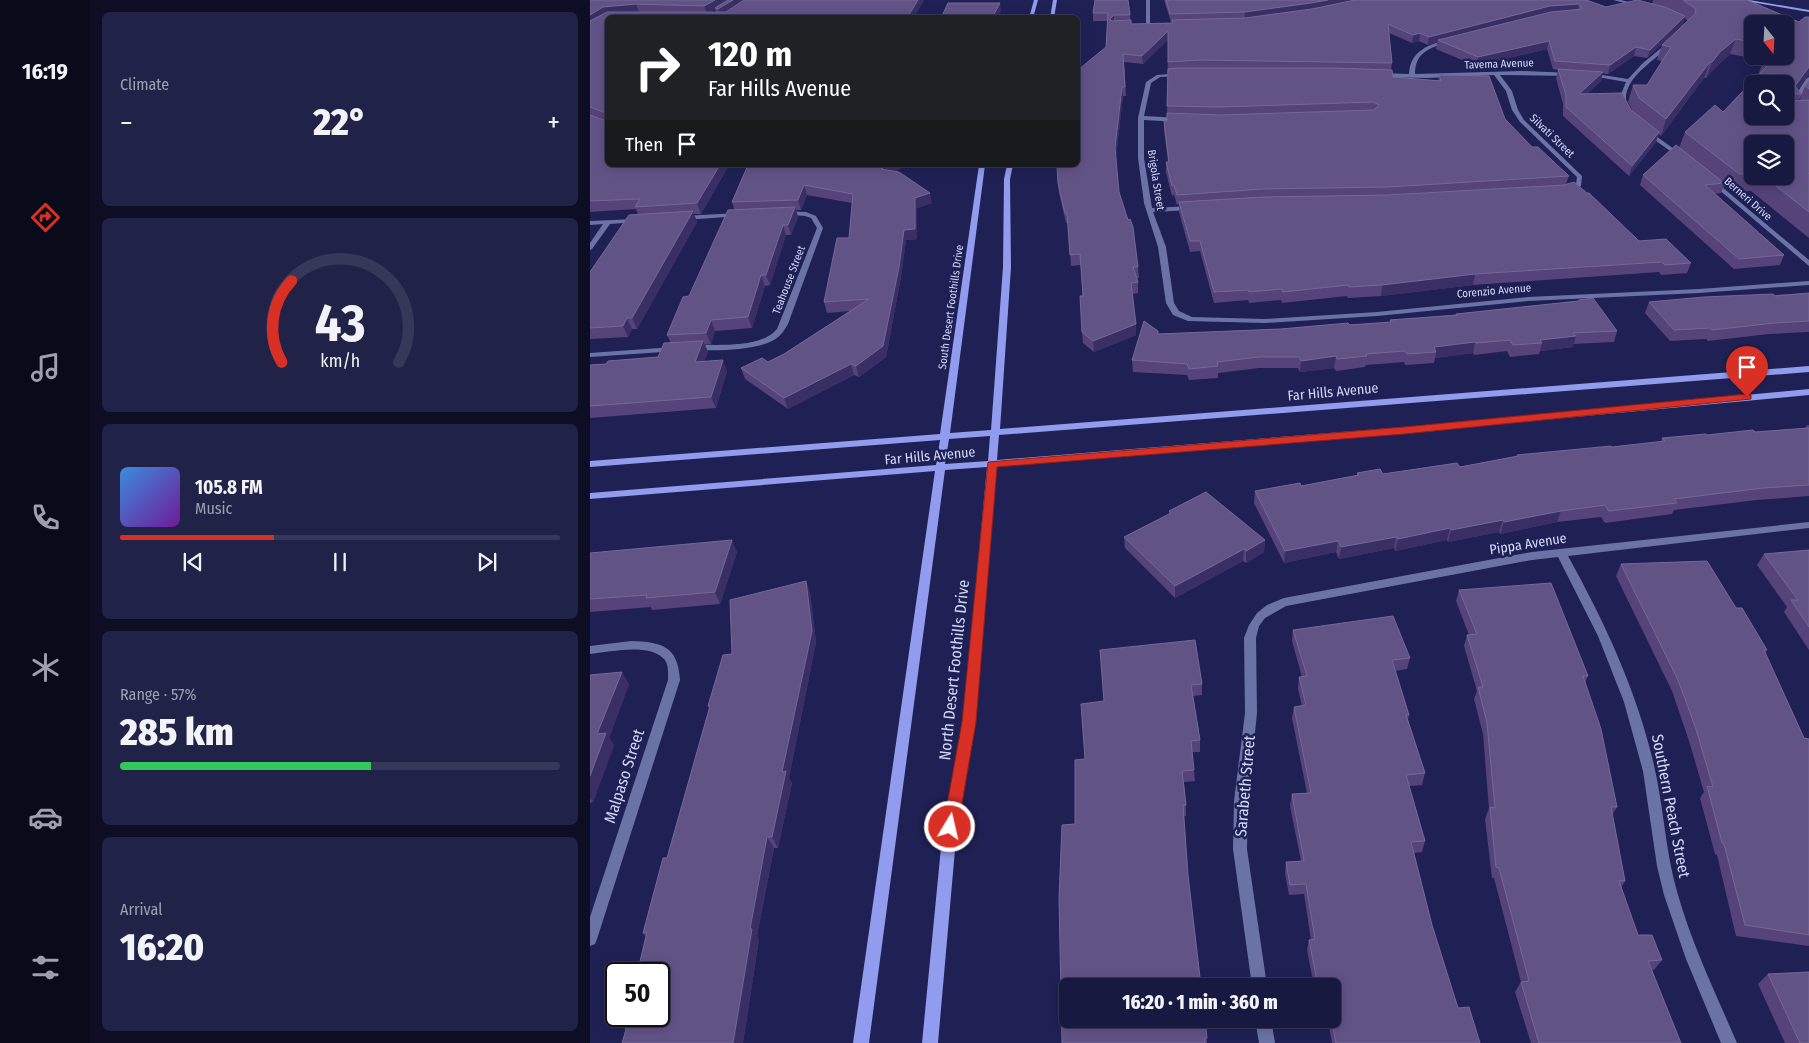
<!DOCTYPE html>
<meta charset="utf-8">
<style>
:root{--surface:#171940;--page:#202247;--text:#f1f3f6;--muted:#9ea0b1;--line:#363859;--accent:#d93025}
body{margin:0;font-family:"Fira Sans Condensed",sans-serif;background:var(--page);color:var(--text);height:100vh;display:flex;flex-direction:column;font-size:19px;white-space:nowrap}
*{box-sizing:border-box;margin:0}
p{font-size:16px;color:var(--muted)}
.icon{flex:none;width:28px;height:28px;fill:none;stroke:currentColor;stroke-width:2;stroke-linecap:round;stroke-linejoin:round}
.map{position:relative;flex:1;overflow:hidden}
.drawer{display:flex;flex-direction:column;gap:12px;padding:12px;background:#0d0e23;width:500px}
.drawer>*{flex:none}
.guide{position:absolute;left:15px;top:15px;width:475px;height:152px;border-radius:8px;box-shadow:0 2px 12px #0003,0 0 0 1px var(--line);background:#202124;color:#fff;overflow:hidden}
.needle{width:32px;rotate:162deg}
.tools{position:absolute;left:1154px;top:15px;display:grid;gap:10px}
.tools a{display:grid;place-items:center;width:50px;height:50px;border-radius:8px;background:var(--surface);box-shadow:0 2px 12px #0003,0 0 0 1px var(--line);font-size:25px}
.speed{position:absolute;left:15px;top:962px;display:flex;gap:10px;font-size:25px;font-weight:700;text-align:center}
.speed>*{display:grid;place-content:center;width:65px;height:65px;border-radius:50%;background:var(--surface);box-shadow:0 2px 12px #0003,0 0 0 1px var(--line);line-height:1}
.speed .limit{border:2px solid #111;border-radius:8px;background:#fff;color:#111}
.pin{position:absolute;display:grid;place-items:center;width:42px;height:42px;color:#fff;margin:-51px -21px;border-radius:50% 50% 50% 0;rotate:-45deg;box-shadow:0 0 5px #0007}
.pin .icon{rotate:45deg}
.me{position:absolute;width:55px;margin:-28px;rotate:9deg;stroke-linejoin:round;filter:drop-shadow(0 0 4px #0008)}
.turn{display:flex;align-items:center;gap:18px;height:105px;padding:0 20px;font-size:22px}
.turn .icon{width:65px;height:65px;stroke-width:2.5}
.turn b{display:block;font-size:35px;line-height:42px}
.then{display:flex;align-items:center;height:48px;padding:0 20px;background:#0003;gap:10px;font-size:19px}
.big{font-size:38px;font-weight:800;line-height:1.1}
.drawer .card{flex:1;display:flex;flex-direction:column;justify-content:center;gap:8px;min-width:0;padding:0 18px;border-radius:8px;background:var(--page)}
.drawer .dial{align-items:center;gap:0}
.dial svg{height:130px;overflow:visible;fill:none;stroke:var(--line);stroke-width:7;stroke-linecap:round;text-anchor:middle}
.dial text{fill:var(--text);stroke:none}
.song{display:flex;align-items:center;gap:15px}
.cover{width:60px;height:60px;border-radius:8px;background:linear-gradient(135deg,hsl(210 70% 55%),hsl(280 70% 35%))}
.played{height:5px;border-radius:2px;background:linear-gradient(90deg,var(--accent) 35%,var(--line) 35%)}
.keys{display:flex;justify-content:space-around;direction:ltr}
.heat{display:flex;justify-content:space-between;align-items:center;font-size:28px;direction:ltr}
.charge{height:8px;border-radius:4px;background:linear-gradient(90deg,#34c759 57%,var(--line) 0)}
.trip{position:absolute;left:469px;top:978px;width:282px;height:50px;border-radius:8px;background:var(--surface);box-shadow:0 2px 12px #0003,0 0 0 1px var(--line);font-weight:800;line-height:50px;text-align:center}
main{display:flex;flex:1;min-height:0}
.menu{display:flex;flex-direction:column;width:90px;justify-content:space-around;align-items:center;background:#090a1a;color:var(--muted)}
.menu .icon{width:35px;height:35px}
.menu .on{color:var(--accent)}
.menu b{font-size:22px;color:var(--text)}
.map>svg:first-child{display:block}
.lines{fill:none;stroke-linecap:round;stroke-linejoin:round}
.street{fill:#6b73a6;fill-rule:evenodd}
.secondary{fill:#919cee;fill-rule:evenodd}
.wall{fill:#554379;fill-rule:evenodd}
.shaded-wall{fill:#392f65}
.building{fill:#625387;stroke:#746899;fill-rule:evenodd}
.route{fill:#d93025;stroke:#8d1f18}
.labels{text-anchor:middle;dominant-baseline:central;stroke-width:5;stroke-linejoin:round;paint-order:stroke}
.far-street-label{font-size:11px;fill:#d3d9fa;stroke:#1f2155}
.street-label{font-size:14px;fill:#d3d9fa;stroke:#1f2155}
.near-street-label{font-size:16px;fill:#d3d9fa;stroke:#1f2155}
</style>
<main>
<nav class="menu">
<b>16:19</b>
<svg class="icon on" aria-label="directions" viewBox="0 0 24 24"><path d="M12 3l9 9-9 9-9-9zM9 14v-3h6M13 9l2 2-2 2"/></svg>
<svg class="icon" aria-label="music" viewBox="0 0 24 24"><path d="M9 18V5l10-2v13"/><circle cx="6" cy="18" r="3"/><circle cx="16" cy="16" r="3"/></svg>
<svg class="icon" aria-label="phone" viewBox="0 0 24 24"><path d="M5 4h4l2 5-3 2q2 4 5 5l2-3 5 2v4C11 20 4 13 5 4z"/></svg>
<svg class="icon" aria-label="climate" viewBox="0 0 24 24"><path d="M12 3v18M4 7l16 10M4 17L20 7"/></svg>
<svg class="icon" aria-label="car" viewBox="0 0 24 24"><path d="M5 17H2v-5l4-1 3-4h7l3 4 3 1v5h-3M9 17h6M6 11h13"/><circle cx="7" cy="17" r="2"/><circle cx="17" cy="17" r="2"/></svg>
<svg class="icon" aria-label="filters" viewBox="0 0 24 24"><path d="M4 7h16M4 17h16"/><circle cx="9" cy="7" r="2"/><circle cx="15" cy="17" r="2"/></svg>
</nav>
<section class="drawer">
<div class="card"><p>Climate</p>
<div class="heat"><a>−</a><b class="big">22°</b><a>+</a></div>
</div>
<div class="card dial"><svg viewBox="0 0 100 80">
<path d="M14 69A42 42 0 1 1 86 69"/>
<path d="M14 69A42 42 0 0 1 20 19" stroke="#d93025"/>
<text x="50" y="56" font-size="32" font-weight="700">43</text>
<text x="50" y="72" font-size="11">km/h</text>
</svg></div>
<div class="card">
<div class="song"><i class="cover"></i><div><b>105.8 FM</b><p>Music</p></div></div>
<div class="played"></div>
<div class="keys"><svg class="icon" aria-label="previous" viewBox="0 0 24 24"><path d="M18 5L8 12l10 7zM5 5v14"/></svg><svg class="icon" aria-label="pause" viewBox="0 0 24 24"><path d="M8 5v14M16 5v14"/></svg><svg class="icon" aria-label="next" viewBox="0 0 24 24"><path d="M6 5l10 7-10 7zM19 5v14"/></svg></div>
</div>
<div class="card"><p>Range · 57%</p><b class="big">285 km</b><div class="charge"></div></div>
<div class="card"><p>Arrival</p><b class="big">16:20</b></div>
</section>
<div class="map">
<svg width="1219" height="1043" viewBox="0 0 1219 1043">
<rect width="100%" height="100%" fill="#1f2155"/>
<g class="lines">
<path class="street" d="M556 0H560V26L558 27 556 26Z
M1023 0H1031L1053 6 1051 7Z
M860 39 862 41C842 47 825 51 825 74L932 71 982 73 980 76 910 75 922 91 928 110 934 120 992 176 991 186 979 191H975V189L986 184 987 177 930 122 922 110 916 91 904 75 837 78 789 77 786 75 789 73 819 74C820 50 840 44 860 39Z
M1076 44 1080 45C1066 60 1040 73 1036 95 1036 99 1036 104 1036 107L1031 106 1030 97 1036 82 996 75 999 73 1038 79 1053 63Z
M592 73 590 76 570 77 561 83 554 116 590 118 593 120 590 122 554 120V158L562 208 601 206 604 208 601 210 563 212 576 247 584 303 589 311 602 317 674 319 787 312 938 297 1109 289 1219 281V285L1109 293 938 301 787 316 674 323 598 321 583 315 576 303 568 247 554 203 548 158V118L556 82 567 75Z
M1219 77V83L1207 102 1202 103 1201 102 1216 79Z
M1055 131H1059L1095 157 1090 158 1055 133Z
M1121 181H1125L1219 260V266L1121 183Z
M193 211 216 212 226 216 233 228 198 324C194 331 190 337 182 341 165 350 120 352 101 349L100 347 104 345C128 344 170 349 187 329L227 228 221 218 215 216 191 214 190 213Z
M149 213 151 214V216L93 220 90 218 93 216Z
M46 219 48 220V222L20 224 2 249 0 250V243L13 224 0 225V221Z
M84 347 88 349 87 351 0 357V353Z
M1219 522V528L978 556C1014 621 1046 689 1063 761 1074 806 1075 852 1088 895 1103 947 1126 994 1147 1043H1131L1096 959 1074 895 1067 866 1053 771 1034 702 1008 636 968 557 942 560 696 606 675 618 669 626 666 638 667 713 658 801 657 849 677 986H662L643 849 644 801 655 713 654 638 659 625 667 613 677 605 694 598 942 552Z
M41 641C72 642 88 646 90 680L7 939 5 944 0 946V917L78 680C78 672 79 663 73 658 58 643 19 652 0 654V646Z
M665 1019H681L685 1043H669Z"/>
<path class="secondary" d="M444 0H448L443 18H439Z
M463 0H467L464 18H460Z
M1149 0H1159L1219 10V12Z
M389 165H395L360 433 401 430 413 267 414 179 417 165H423L420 179 421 267 410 429 1219 366V372L409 435 407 460 814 427 1219 389V395L814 433 407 466 385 721 367 827 348 1043H332L353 827 373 721 397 467 355 470 279 1043H263L345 471 0 499V493L346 465 350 440 0 467V461L350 434ZM400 436 398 461 355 464 359 439Z"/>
</g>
<path class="wall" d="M0 0H334L323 18H18V165H139L111 214H104L107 222 47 329H42L38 337 0 339V272L48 214 46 209 0 212ZM125 9 126 12H120Z
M505 0 540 15 541 24 582 23V22H581L574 0H996L1016 7 1062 4 1063 0H1157L1209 22 1219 17V75L1208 89 1211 94 1208 101H1209L1215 86 1219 80V238L1161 191 1142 192 1134 186 1131 193 1125 194 1194 255 1190 265 1144 269 1050 185 1053 175 1089 148 1095 132 1133 112 1168 75 1172 65 1176 61 1140 54 1125 68 1116 78H1114L1071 136 1069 134 1066 142 1039 176 973 116V104L966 78 968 70 963 69 957 49 886 66 846 49 847 42 838 45 829 41 822 43 799 33 802 63 801 70 803 77 848 81 849 75 915 119 942 147 979 176 976 184 997 193 1049 241 1101 263 1097 273 1071 275 1069 272 883 285 791 296 758 298 757 296 692 303 691 300 659 303 658 300 624 303 610 251 600 252 589 212V204L587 205 584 195 582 196 576 172V162H578L574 130V121H577V113L578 40 553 64 534 62 536 96H533L526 156 529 192 548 267 549 278H546L548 282V293L543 294 546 335 504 352 493 343 492 332 493 296 491 265 481 266 478 223H476L469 193 468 183 516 47 518 21H503V13ZM1094 18 1098 21 1072 45 1067 60 1072 61 1057 85H1043L1038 102 1043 112 1041 110 997 94 1011 81 1012 73 1018 74 1044 56 1057 58 1093 24ZM1162 24H1195V56H1162ZM1162 84 1195 116H1162ZM1162 144 1195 176H1162Z
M158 165H316L306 171 342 203 327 208V239L316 240 311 277 296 357 269 377 264 375 198 409 155 379 151 368 178 362 194 354 260 311 237 313 234 302 259 238 262 203 217 195 211 210H206L208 217 201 235H196L180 285 175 286 162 328 125 331 121 344H115L118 352 114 361 137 371 126 408 0 418V365L16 364 68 357 81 343 77 335 99 296 144 209 142 202Z
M1219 293V332L1179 334 1118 341 1116 339 1080 341 1055 313 1059 302Z
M989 300 1027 331 1024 342 983 344V347L950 351 949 354 920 357 917 351 884 355 883 353 845 358 844 363 815 365 814 362 776 365 775 367 746 371 744 368 710 372 708 368H669L628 373V378L599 380 597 375 543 372 542 360 568 334 691 329 800 322V320L865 315 866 314 988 301Z
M1217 425H1219V496L1167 500 1084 510 1082 514 1015 523 1011 517 967 522 910 534 909 532 858 542 857 540 805 551 804 548 749 559 746 552 694 563 664 503 665 491 711 486 767 476V473L793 474 870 467 926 457 927 455 1022 447 1071 442 1072 438 1165 432 1215 428Z
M579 511 675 540 674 552 656 563 653 561 585 598 535 548 534 537 579 514Z
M1219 550V650L1194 612 1197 607 1167 565 1174 554Z
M147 552 130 604 62 610 61 607 0 612V553Z
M1031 564 1146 608 1177 650 1175 653 1214 738 1219 739V946L1146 936 1127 855 1125 854 1110 798 1114 792 1099 741 1082 691 1026 576Z
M216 581 220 593 226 642 199 778 202 783 188 848H184L167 936 169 939 153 1043H32L36 1030 33 1027 56 937 53 933 77 858 119 709 118 706 142 654Z
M869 590 998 676 995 682 1027 807 1022 815 1035 881 1031 888 1048 935 1072 960 1064 970H1062L1091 1043H941L925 992 931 982 904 878H902L895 819 899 808 893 734 884 699 887 691 874 646 877 635H879L866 601Z
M703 630 820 658 817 669 805 671 819 715 818 720 835 773 832 785 819 786 835 841 832 852 824 853 842 925 868 1008 890 1043H742L738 1022 731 1023 730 1019H742V986H724L717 950 719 940H721L714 894 699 895 695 873 696 862 711 861 700 806 702 794 717 793 702 718 704 707 712 706 708 689 709 677H712L702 641Z
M510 650 612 684V695L603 696 610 740V752H602L604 770 605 781 594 782 596 805V816H594L598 875 617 1038V1043H472L485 824 495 759 514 701Z
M0 675 39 684 19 738 24 745 3 802 0 803Z
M1178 974 1219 1043H1195L1168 984Z"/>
<path class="shaded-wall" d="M125 0H140L125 8V9L117 14 114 6Z
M143 0H157L131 17 128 9Z
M328 0H334L323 18H317Z
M738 0H774L655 20V12Z
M410 3 411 11 408 18H402Z
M46 4 49 12 0 25V15L13 7Z
M989 4 987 12 848 40 847 42 838 45 839 37 960 6Z
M524 15V23L520 19Z
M1095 16 1093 24 1057 58 1060 50Z
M578 31V40L553 64 552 56Z
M830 33 829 41 822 43 823 35Z
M1146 39 1140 54 1125 68 1116 78 1122 62 1130 52Z
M959 41 957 49 886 66 888 57Z
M1046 47 1044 56 1018 74 1020 65Z
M1120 62 1114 78 1071 136 1076 119Z
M1219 67V75L1205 94V86Z
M1013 72 1011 81 987 103 989 94Z
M532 87 533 96 526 157 525 148Z
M1069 132 1066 142 1039 176 1042 166Z
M130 165H139L111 214 107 203Z
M298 165H316L294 178 291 169Z
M214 185 217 195 211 210 208 200Z
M340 193 342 203 327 208V239L316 240 311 277 296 357 269 377 266 366 325 198Z
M205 207 208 217 201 235 198 225Z
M103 211 107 222 47 329 42 318Z
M193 225 196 235 180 285 176 275Z
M885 274 883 285 791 296 792 285Z
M171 275 175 286 162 328 158 317Z
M37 318 42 329 38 337 33 326Z
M121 320 125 331 121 344 116 333Z
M546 324V335L504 352 503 341Z
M986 336 983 347 950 351 952 343 950 340Z
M113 341 118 352 110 374 105 362Z
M885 342 883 353 845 358 846 352 844 347Z
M746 356 744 368 710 372 711 361Z
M133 360 137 371 126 408 121 397Z
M261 364 264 375 198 409 194 398Z
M971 511 967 522 910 534 914 522Z
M913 520 909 532 858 542 861 530Z
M860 528 857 540 805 551 808 539Z
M806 537 804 548 749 559 751 547Z
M142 540 147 552 130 604 125 592Z
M675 540 674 552 656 563V551Z
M748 541 746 552 694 563 695 551Z
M654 549 653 561 585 598V586Z
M216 581 220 593 226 642 199 778 202 783 188 848 182 837 192 772Z
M32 672 39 684 19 738 24 745 3 802 0 798V776L7 734Z
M177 837 184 848 167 936 169 939 153 1043H143L160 929Z"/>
<path class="building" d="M0 0H125L114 6 46 4 13 7 0 15Z
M138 0H143L128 9 125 8Z
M154 0H328L317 18H18V165H130L107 203 45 207 50 199 0 201V115L14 120 16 118V113L0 107V21L17 12H136Z
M505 0H538L540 15H524L520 19 522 21 541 20V24L583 23 582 20 655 18 722 9 765 0H996L1016 7 1047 0 1075 7 1095 16 1060 50 1046 47 1020 65 965 61 959 41 888 57 848 40 961 12 992 9 989 4 960 6 839 37 830 33 823 35 798 24 802 63 611 60 578 62V31L552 56 533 54 535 87H532L525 148 529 192 538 220 540 219 543 227 548 267H543L548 282 541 283 546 324 503 341 492 332 490 296H493L490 254 480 255 477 213H475L468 183 467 165H488V70L516 47 518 13H503Z
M576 0H738L721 3 655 12 580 14Z
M1093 0H1157L1209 22 1215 17H1219V67L1205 86 1211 94H1200V99L1202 101 1219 100V173H1218L1219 174V212L1173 176H1195V144H1162V173L1149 174 1095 132 1125 105 1133 112 1177 66 1172 65 1182 56H1195V24H1162V42L1146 39 1130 52 1122 62H1120L1076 119 1049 98 1043 85H1057L1081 47 1072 45 1105 14 1106 9ZM1162 84H1195V116H1162V100L1161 99H1162Z
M358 3H410L402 18H351Z
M586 68H744L802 70 803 77 851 81 849 75 899 76 915 119 942 147H948L979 176 798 187 673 189 587 195 584 185 582 186 576 162H579L574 121H577V113L630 115 784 110 789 105 784 102 630 107 577 106 578 69Z
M968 69 1013 72 989 94 1032 93 1041 110 1069 132 1042 166 976 107V95Z
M1219 80V89L1215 86Z
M1086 145 1134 183 1115 185 1194 255 1149 259 1053 175Z
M158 165H298L291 169 309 172 340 193 325 198V229L314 230 309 267 293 346 266 366 261 364 194 398 151 368 172 358 178 362 194 354 279 299 234 302 247 238H259L263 194 214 185 208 200 142 202Z
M984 182 997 193H999L1049 241 1076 239 1101 263 1075 265 1072 262 885 274 792 285 759 287 758 285 693 292 692 289 659 292 658 290 624 292 610 241H600L589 202 674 197 798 195 974 185Z
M205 207 198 225H193L176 275H171L158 317 121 320 116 333 77 335 93 297 99 296 138 210Z
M103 211 42 318H37L33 326 0 328V272L39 215Z
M1219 293V321L1184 323 1122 330 1120 328 1084 330 1059 302 1114 297 1183 294 1185 296Z
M1003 298 1027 331 983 333 986 336 950 340 952 343 923 345 920 340 887 343 885 342 844 347 846 352 817 354 815 351 776 354 777 356 747 359 746 356 711 361 709 357H669L627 362 628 366 599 369 597 364 542 360 554 321 568 331V334L691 329 758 323 760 325 801 322 800 320 867 315 866 314 989 301V300Z
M113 341 105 362 133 360 121 397 0 406V365L16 364 18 361 68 357 74 343Z
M1219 428V485L1173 488 1084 499 1087 503 1019 511 1015 505 971 511 914 522 913 520 861 530 860 528 808 539 806 537 751 547 748 541 695 551 665 491 710 483 711 486 769 475 767 473 790 469 793 474 867 463 870 467 928 456 927 455 1021 446 1022 447 1075 441 1072 438 1116 434 1117 435 1163 430 1165 432Z
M616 492 675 540 656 551 654 549 585 586 534 537 581 513 579 511Z
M142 540 125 592 56 598 57 595 0 599V553Z
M1219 550V627L1201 600H1208L1174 554Z
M1117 561 1146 608H1152L1177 650H1174L1214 738 1219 739V935L1155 925 1134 844 1132 843 1117 786 1123 787 1106 729 1088 680 1031 564Z
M216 581 222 631 192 772 196 771 182 837H177L160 929H162L143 1043H32L37 1026 33 1027 36 1016H69V974H47L57 932 53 933 73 858H77L120 706H118L133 655 142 654 140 600Z
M961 583 998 676H993L1011 729 1027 807H1021L1035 881H1029L1048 935H1062L1072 960 1058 961 1091 1043H949L931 982 939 981 909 868 906 867 900 807 905 808 897 723 888 687H893L877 635 887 634 869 590Z
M803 616 820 658 802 660 819 715H816L835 773 816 775 835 841 821 842 842 925 868 1008 879 1007 890 1043H746L741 1019H742V986H728L719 940 725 939 716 884 700 885 696 862 714 861 702 794 721 793 704 707 716 705 709 677 717 676 703 630Z
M605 640 612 684 601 685 610 740 601 741 604 770 592 771 596 805H593L598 875 611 986H478V1019H615L617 1038H615V1043H472L469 898 472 825 485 824V760L495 759 491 704 514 701 510 650Z
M32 672 7 734 16 733 0 776V675Z
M1219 972V1043H1210L1178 974Z"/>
<path class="route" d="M1157 394 1161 395V399L814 434 407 467 386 722 368 827 366 832 360 834 355 832 353 827 372 722 398 462 814 427Z"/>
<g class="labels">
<g class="far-street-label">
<text transform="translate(909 64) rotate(-2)">Tavema Avenue</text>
<text transform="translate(962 136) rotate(44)">Silvati Street</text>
<text transform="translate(566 180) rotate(81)">Brigola Street</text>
<text transform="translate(1158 199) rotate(41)">Berneri Drive</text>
<text transform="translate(199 280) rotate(-69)">Teahouse Street</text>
<text transform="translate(904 291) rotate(-5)">Corenzio Avenue</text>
<text transform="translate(361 307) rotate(-82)">South Desert Foothills Drive</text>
</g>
<g class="street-label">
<text transform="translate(743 392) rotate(-5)">Far Hills Avenue</text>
<text transform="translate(340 456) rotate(-5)">Far Hills Avenue</text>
<text transform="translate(938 544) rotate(-9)">Pippa Avenue</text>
</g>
<g class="near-street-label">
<text transform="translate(364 670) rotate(-84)">North Desert Foothills Drive</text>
<text transform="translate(34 776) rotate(-72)">Malpaso Street</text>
<text transform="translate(655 786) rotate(-85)">Sarabeth Street</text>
<text transform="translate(1081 806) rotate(79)">Southern Peach Street</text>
</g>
</g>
</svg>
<div class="tools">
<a><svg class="needle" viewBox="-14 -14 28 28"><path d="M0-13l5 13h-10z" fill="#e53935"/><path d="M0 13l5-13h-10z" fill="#9ea0b1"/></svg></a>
<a><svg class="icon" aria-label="search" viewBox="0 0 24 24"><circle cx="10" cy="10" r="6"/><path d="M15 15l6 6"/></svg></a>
<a><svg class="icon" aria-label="layers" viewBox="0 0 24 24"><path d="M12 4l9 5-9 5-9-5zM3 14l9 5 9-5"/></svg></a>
</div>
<div class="speed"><div class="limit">50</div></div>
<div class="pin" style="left:1157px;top:397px;background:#d93025"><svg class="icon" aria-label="arrive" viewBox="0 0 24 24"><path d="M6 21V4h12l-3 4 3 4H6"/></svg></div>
<svg class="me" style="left:360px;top:827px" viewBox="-20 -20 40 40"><circle r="17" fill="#d93025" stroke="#fff" stroke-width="3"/><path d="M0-11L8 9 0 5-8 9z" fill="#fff"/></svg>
<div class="trip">16:20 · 1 min · 360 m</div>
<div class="guide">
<div class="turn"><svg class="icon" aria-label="right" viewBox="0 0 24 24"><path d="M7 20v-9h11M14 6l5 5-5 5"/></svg><div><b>120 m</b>Far Hills Avenue</div></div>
<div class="then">Then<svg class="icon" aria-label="arrive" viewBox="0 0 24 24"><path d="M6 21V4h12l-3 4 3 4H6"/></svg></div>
</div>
</div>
</main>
